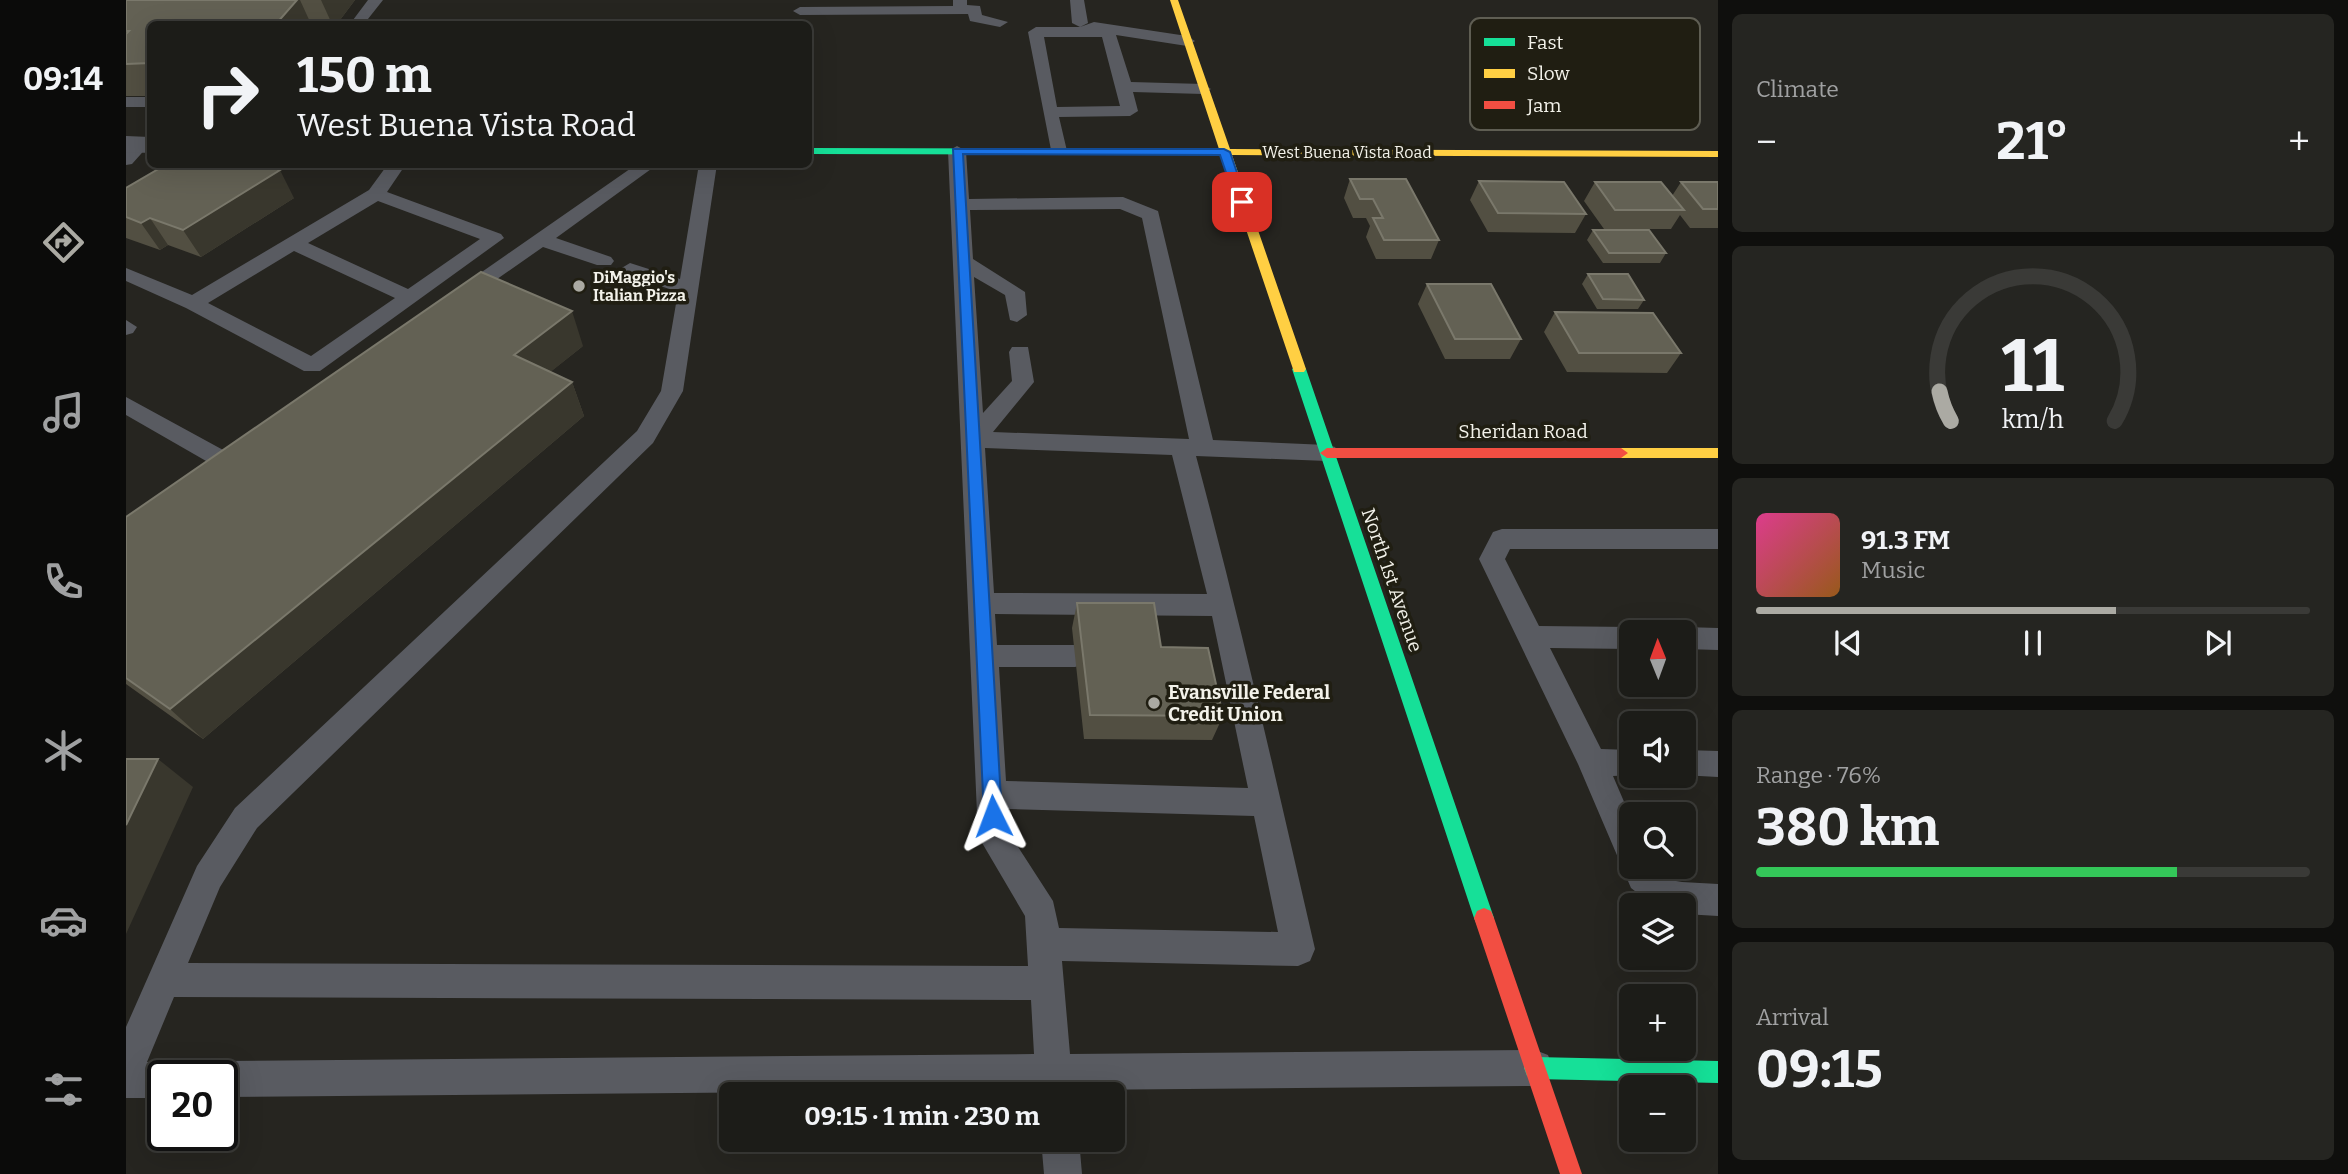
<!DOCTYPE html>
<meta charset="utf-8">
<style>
:root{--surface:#1c1c18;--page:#252521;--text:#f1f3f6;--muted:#a0a1a2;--line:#3a3a37;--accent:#abaaa3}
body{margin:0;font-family:Bitter,serif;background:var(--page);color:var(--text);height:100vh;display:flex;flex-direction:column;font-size:26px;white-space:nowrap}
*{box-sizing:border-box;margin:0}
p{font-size:23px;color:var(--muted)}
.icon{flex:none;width:38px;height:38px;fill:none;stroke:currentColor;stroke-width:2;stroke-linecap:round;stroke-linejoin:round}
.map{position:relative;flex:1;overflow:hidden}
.panel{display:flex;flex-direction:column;gap:14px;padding:14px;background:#0f0f0d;width:630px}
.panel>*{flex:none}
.banner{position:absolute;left:21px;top:21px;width:665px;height:147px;border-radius:10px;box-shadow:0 7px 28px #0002,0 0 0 2px var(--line);background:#1c1c18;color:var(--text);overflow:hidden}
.needle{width:46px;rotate:359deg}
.buttons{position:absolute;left:1493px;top:620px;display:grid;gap:14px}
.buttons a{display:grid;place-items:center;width:77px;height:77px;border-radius:10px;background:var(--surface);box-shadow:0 7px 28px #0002,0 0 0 2px var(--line);font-size:35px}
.speed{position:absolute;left:21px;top:1060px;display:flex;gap:14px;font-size:35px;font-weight:700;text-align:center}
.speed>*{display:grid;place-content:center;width:91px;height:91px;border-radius:50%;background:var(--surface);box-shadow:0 7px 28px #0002,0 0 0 2px var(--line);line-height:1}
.speed .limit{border:4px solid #111;border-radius:10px;background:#fff;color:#111}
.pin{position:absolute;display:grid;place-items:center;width:60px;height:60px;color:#fff;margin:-30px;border-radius:14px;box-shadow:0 4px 10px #0006}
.me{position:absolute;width:77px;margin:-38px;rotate:357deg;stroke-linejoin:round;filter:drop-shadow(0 0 5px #0008)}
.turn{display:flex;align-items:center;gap:24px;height:147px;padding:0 35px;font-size:32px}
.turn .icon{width:91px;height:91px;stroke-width:2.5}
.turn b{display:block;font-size:49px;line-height:60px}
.big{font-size:52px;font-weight:700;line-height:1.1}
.panel .tile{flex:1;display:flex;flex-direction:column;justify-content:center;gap:10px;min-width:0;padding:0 24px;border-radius:10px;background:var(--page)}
.panel .dial{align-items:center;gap:0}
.dial svg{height:182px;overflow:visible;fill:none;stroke:var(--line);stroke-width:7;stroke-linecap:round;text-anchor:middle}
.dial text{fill:var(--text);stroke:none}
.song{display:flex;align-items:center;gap:21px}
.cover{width:84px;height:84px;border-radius:10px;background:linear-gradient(135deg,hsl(330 70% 55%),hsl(30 70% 35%))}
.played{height:7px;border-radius:4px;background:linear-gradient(90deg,var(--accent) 65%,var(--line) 65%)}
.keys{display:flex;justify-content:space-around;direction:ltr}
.heat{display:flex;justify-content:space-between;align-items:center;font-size:38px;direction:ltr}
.charge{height:10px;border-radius:5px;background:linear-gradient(90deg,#34c759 76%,var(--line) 0)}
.trip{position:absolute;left:593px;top:1082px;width:406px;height:70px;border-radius:10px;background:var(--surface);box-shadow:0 7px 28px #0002,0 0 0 2px var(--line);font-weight:700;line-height:70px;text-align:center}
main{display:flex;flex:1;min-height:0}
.dock{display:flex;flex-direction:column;width:126px;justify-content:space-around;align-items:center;background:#0b0b0a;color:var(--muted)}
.dock .icon{width:49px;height:49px}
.dock .active{color:var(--accent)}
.dock b{font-size:32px;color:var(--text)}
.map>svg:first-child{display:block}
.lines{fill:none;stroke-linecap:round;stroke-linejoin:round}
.lane{fill:#595b61;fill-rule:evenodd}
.street{fill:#595b61;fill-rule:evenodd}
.fast{fill:#16e098;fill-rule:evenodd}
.slow{fill:#ffcf43;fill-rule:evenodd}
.jam{fill:#f24e42;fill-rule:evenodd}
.wall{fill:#524f42}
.shaded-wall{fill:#39372d}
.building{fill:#636154;stroke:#7a786b;stroke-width:2}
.route{fill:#1a73e8;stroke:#114b97;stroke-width:2}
.poi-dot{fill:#abaaa3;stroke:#201e12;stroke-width:2.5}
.labels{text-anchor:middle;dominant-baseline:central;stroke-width:7;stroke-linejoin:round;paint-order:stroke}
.far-street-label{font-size:16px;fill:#f3f2ea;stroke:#201e12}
.far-poi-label{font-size:16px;font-weight:bold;fill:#f3f2ea;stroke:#201e12;text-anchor:start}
.street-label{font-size:19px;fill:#f3f2ea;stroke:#201e12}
.poi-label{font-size:19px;font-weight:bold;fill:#f3f2ea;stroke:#201e12;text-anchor:start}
.key{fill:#201e12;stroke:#5f5e53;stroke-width:2}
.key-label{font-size:19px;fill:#f3f2ea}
</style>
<main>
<nav class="dock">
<b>09:14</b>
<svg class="icon active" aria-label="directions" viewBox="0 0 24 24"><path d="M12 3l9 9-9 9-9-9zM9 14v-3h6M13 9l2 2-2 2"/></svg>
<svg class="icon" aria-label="music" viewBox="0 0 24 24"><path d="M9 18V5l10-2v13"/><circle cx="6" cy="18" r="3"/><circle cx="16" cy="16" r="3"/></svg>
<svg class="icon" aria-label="phone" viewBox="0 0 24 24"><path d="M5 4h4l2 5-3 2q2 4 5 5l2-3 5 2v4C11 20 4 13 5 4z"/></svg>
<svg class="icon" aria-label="climate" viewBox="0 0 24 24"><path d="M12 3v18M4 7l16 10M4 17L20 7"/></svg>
<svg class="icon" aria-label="car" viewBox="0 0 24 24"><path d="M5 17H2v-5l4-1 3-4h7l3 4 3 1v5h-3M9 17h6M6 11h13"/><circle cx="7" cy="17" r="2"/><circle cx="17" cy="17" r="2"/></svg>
<svg class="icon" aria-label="filters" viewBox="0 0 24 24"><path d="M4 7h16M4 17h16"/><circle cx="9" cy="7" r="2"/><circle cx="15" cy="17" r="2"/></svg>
</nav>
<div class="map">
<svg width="1592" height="1174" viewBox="0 0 1592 1174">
<rect width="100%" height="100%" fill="#262520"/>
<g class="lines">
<path class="lane" d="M242 0H257L238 24H224Z
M827 0H841V5L854 6 856 15 882 22 874 27 844 21 842 14 674 15 667 11 674 7 827 6Z
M944 0H958L962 23 954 27 968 22 1061 36 1069 41 1061 46 990 35 1005 82 1077 84 1085 89 1077 94 1007 92 1012 111 1004 116 933 117 941 151 938 155H926L902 32 910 27H954L946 23ZM918 37H976L994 106 931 107Z
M0 97H24V107H0Z
M14 140 23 145 6 164 0 165V150Z
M831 146 840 151 843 199 997 197 1032 211 1087 440 1201 445 1209 447 1213 453 1209 459 1201 461 1070 456C1114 620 1151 784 1189 949L1184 961 1172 966 936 961 944 1054 1409 1050 1422 1055 1427 1068 1422 1081 1409 1086 947 1090V1094H911V1090L96 1097V1076H79L83 1066 96 1061 908 1054 905 1000 48 997 21 1062H37L50 1067 53 1076H37V1098H0V1027L71 866 109 808 511 431 535 391 552 292 497 273 494 269 504 263 554 279 573 164H591L557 391 527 443 131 828 94 887 62 963 902 966 899 916 852 836 822 151ZM994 209 1016 218 1063 439 867 432 908 382 902 347H886L883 352 886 381 857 413 848 277 879 295 884 320 891 322 901 315 899 292 847 259 844 210ZM859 448 1046 455 1081 594 868 593ZM869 614 1086 616 1122 788 880 781 873 667H949L959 664 963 656 959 648 949 645H871ZM882 809 1128 816 1152 932 933 928 927 901 883 833Z
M262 164H280L261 192 375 234 378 238 194 371H178L60 308 0 281V268L66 295 243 190ZM252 201 354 239 282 289 182 243ZM168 251 269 298 185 356 82 303Z
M511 164H532L430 238 485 257 488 261 485 265H471L417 247 341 300H327L324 296 327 292Z
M0 320 11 327 7 333 0 335Z
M0 397 110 457 114 463 110 469 102 471 94 469 0 415Z
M1376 529H1592V549H1384L1379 559 1413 626 1505 627 1515 630 1505 632V649L1424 648 1475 749 1505 750V775H1508L1487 776 1505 818V866H1528L1544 880 1556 882 1592 884V916L1558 914V905H1527L1505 888 1452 764 1353 559 1367 532Z
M1558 627 1592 628V650L1558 649V632H1548Z
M1558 750 1592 751V777L1555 775Z
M915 1139H953L956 1174H918Z"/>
<path class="street" d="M0 136 24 137V153L0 152Z"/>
<path class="fast" d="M682 148 1092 149 1097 152 1092 155 682 154Z
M1173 365 1180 369 1368 918 1365 925 1358 928 1351 925 1348 918 1166 369Z
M1409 1057 1592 1061V1083L1409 1079 1401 1076 1398 1068 1401 1060Z"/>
<path class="slow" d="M1044 0H1052L1104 149 1592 151V157L1106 155 1180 369 1178 372H1168L1095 155 1087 152 1093 149Z
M1495 448H1592V458H1495L1488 453Z"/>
<path class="jam" d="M1201 448H1495L1502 453 1495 458H1201L1194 453Z
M1358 908 1365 911 1368 918 1456 1174H1434L1348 918 1351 911Z"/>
</g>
<path class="wall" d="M0 0H229L211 24H24V96H0Z
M1224 179 1313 240 1305 259H1250L1240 237 1244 226 1240 218H1227L1218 198Z
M1353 181 1460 214 1449 233 1362 232 1344 200Z
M1469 182 1546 196 1555 182H1592V228H1564L1554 215 1545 229H1478L1458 201Z
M0 188 168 198 75 257 42 245 34 250 0 238Z
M1467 230 1540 253 1534 263H1477L1461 240Z
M1462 274 1518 300 1512 309H1471L1456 284Z
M1301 284 1395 339 1384 359H1319L1292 304Z
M1429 312 1555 353 1541 373 1441 372 1418 332Z
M457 346 424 372 446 382 458 416 77 739 0 684V517Z
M951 603 1035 647 1097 716 1086 740 958 739 946 628Z"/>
<path class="shaded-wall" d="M171 0H174L185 24H150Z
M195 0H229L211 24H206Z
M154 170 168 198 75 257 57 230Z
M24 218 42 245 34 250 15 223Z
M446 311 457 346 402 390 388 355Z
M446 382 458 416 77 739 44 709Z
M32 759 67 787 0 934V825Z"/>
<path class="building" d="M0 0H171L150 24H24V63L0 64V34L3 31H0Z
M41 164H136L154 170 57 230 24 218 15 223 0 217V188Z
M1224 179H1280L1313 240H1258L1247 218H1257L1247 199H1234Z
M1353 181 1438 182 1460 214 1372 213Z
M1469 182H1535L1558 210H1489Z
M1555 182H1592V209H1577Z
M1467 230H1523L1540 253H1483Z
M355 272 446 311 388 355 446 382 44 709 0 678V517Z
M1462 274H1502L1518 300 1477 299Z
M1301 284H1365L1395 339H1329Z
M1429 312 1527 313 1555 353H1453Z
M951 603H1028L1035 647 1082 648 1097 716 964 715Z
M0 759H32L0 825Z"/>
<path class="route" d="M827 149H1098L1104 152 1121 202 1116 206 1110 202 1094 155 837 154 876 816 874 822 867 824 860 822 858 816Z"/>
<g class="poi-dot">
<circle cx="453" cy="286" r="7"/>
<circle cx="1028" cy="703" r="7"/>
</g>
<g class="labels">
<g class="far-street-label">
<text x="1221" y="152">West Buena Vista Road</text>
</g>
<g class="far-poi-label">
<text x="467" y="277">DiMaggio's<tspan x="467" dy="18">Italian Pizza</tspan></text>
</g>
<g class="street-label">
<text x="1397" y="431">Sheridan Road</text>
<text transform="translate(1266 580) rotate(71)">North 1st Avenue</text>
</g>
<g class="poi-label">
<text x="1042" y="692">Evansville Federal<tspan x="1042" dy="22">Credit Union</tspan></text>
</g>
</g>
<rect x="1344" y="18" width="230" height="112" rx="10" class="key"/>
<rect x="1358" y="38" width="31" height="8" fill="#16e098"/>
<rect x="1358" y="69" width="31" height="9" fill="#ffcf43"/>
<rect x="1358" y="101" width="31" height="8" fill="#f24e42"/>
<g class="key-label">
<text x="1401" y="49">Fast</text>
<text x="1401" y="80">Slow</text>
<text x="1401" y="112">Jam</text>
</g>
</svg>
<div class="buttons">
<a><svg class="needle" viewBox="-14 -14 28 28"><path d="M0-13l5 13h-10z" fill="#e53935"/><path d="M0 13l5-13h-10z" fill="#a0a1a2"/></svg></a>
<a><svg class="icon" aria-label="sound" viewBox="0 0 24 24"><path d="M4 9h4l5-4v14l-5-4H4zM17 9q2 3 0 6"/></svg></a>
<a><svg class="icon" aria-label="search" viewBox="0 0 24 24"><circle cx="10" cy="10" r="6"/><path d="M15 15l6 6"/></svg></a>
<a><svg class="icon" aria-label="layers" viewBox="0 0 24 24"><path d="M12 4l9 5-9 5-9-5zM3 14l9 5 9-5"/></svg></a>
<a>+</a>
<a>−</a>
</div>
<div class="speed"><div class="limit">20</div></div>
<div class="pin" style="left:1116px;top:202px;background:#d93025"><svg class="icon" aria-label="arrive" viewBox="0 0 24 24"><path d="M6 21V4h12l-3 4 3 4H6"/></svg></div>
<svg class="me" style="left:867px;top:816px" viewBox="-20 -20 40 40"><path d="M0-17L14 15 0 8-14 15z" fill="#1a73e8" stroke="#fff" stroke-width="4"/></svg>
<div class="trip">09:15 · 1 min · 230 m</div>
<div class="banner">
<div class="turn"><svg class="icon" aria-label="right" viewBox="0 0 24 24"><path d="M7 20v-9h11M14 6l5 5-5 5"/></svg><div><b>150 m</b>West Buena Vista Road</div></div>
</div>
</div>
<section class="panel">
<div class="tile"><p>Climate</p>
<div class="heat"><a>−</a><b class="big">21°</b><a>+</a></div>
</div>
<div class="tile dial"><svg viewBox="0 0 100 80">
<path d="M14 69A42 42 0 1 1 86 69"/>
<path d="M14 69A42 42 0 0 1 9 56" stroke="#abaaa3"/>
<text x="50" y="56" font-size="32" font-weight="700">11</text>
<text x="50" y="72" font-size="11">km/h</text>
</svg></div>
<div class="tile">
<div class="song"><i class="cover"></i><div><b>91.3 FM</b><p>Music</p></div></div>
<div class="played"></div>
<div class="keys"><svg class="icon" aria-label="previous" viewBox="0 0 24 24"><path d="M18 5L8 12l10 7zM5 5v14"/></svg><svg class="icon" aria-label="pause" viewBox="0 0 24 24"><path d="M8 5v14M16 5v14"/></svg><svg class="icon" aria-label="next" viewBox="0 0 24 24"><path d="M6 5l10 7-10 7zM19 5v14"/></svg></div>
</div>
<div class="tile"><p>Range · 76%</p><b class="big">380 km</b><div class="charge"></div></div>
<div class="tile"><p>Arrival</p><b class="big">09:15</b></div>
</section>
</main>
